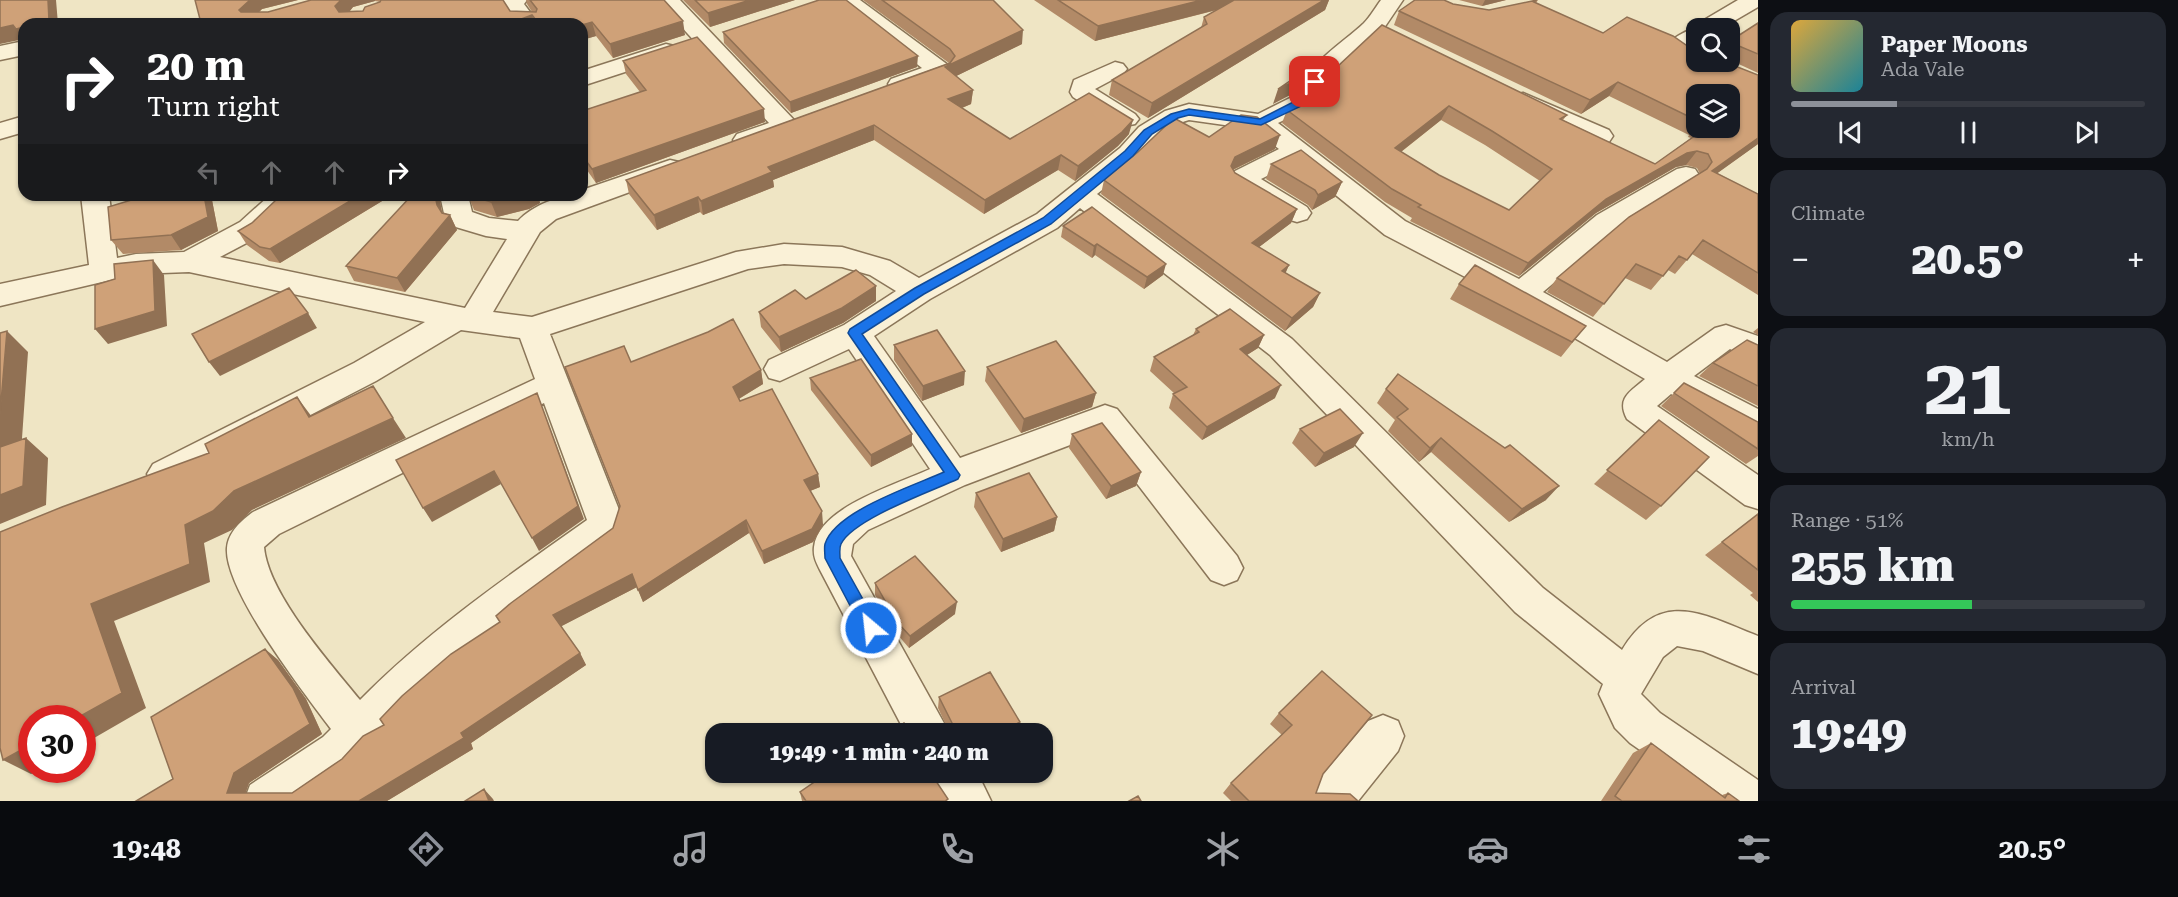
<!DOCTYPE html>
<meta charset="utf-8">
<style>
:root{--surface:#171b24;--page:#242831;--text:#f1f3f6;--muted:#9ea1a6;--line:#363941;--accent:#8c9099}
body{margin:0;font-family:"Roboto Serif",serif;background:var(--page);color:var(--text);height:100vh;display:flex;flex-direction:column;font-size:22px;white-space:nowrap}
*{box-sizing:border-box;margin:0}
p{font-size:20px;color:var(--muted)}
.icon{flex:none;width:33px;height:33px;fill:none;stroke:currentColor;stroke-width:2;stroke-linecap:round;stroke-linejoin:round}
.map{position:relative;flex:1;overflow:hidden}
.panel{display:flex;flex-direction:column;gap:12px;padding:12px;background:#0d0f14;width:420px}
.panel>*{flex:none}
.hud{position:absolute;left:18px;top:18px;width:570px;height:183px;border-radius:18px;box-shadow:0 2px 4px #0004;background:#202124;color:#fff;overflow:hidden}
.tools{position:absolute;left:1686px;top:18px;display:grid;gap:12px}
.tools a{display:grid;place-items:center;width:54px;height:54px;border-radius:12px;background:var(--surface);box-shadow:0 2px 4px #0004;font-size:30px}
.speed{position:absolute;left:18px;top:705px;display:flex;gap:12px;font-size:30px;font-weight:700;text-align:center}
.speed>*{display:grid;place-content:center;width:78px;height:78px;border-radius:50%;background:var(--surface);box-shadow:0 2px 4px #0004;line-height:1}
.speed .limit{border:9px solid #d22;background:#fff;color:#111}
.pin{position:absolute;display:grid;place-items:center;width:51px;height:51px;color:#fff;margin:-26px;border-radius:12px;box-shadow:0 3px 9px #0006}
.me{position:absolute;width:66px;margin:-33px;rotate:332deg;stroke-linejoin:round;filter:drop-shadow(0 0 4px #0008)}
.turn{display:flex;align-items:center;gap:21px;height:126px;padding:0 30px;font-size:27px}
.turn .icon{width:78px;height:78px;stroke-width:2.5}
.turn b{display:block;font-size:42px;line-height:51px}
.lanes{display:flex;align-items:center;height:57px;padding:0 30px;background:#0003;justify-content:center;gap:30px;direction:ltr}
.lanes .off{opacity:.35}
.big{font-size:45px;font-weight:800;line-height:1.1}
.panel .widget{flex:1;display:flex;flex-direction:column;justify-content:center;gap:9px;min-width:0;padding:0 21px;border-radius:18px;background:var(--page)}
.panel .dial{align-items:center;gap:0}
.dial b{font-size:78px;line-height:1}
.song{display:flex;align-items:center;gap:18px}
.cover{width:72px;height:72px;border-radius:9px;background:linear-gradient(135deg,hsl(40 70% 55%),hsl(190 70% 35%))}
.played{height:6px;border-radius:3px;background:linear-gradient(90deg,var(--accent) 30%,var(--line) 30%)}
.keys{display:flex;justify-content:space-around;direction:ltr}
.heat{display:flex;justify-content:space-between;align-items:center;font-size:33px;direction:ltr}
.charge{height:9px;border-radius:4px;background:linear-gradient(90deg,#34c759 51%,var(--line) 0)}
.trip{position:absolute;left:705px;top:723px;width:348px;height:60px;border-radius:18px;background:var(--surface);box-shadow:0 2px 4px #0004;font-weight:800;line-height:60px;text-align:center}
.tab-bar{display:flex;height:96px;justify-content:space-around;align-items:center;background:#090b0e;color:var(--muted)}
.tab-bar .icon{width:42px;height:42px}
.tab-bar .current{color:var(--accent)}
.tab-bar b{font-size:27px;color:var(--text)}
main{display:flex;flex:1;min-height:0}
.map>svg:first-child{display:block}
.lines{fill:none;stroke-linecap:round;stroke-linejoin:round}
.minor-casing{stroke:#8b7659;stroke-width:3}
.minor{fill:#faf1d7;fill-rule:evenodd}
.wall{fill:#b28a67;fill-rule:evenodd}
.shaded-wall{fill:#917154}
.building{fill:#cfa178;stroke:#917154;stroke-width:1.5;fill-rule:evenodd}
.route{fill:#1a73e8;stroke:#114b97;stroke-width:1.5}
</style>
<main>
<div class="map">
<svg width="1758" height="801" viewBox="0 0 1758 801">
<rect width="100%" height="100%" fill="#efe5c4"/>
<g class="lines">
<defs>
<path id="minor" d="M501 0H527L524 4 539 24H516Z
M657 0H680L795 121 799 126 795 131 746 148 737 146 733 140 737 134 769 123Z
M835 0H860L948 65 952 70 948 75C931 81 910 94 891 89L888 84 891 79 922 68Z
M1381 0H1403L1382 31 1330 79 1321 102 1278 123 1405 221 1519 279 1597 215 1677 169 1686 167 1695 169 1699 175 1695 181 1617 229 1543 292 1667 362 1715 328 1726 325 1758 336V363L1747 359 1730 349 1694 376 1758 409V438L1746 434 1671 394 1657 406 1758 475V509L1745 505 1627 419C1616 398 1630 392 1645 379L1511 301 1385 235 1295 162 1261 179 1307 207 1311 213 1307 219 1297 222 1287 219 1231 185 1228 179 1231 173 1279 149 1253 129 1189 120C1166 126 1154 144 1138 160 1125 172 1111 183 1097 194L1292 339 1543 588 1622 650C1660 587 1704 615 1758 636V674L1703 651 1677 646 1663 657 1641 694 1660 713 1758 780V801H1713L1630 743 1615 728 1599 694 1603 684 1515 612 1270 355 1080 208 1057 228 930 299 874 336 960 458 1105 405 1117 409 1237 556 1243 568 1237 580 1224 585 1211 580 1099 434 965 485 868 530 853 544 851 556 950 734H906L820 570C816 562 813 556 814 547 818 507 898 484 930 469L849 349 780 381 769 378 764 369 769 360 844 325 896 291 870 275 842 267 784 264 748 269 550 334 623 520 616 540 517 613 411 705 353 767 304 801H244L250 785 323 737 331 729C304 693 224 590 227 548 228 532 242 520 253 512L535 379 520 338 461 330 376 381 177 484 165 488 153 484 147 474 153 464 354 363 425 322 189 272 136 274 0 306V284L89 265 81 195H109L117 258 136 254 184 252 240 222 270 195H300L260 236 220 257 465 308 507 239 486 236 449 225 445 218 440 195H468L472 212 489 218 518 221C533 205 559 195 582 195V190L670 160 679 162 683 168 679 174 556 219 540 232 493 312 532 317 736 252 784 244 842 247 890 261 919 278 1037 214 1120 148 1139 127 1165 111 1189 104 1258 114 1300 93C1307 63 1342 44 1364 23 1370 17 1375 8 1381 0ZM544 403 587 520C508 576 428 631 360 700 330 663 268 594 264 547L279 534Z
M1738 0H1758V7L1722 28H1696V45L1694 46 1696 47V62H1702C1691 64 1672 57 1665 47 1672 38 1685 31 1696 28L1699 23Z
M24 41V55L0 60V46Z
M666 44 674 46 678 51 674 56 582 86V71Z
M1115 62 1123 64 1127 69 1123 74 1095 89 1135 114 1139 119 1135 124C1114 130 1091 108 1073 97L1070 92 1074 80Z
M1523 93 1609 130 1613 136 1609 142 1600 144 1591 142 1514 105 1511 100 1514 95Z
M24 116V132L0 139V123Z
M1383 715 1398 721 1404 736 1398 751 1358 801H1308L1314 785 1368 721Z
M931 772H977L991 801H945Z"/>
</defs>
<use href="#minor" class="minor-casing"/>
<use href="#minor" class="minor"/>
</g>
<path class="wall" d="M195 0H298L262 9 259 12H268L311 0H503L510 11 532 12 527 4 526 0H664L685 35 613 58 596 36 582 40V24H199L201 23ZM375 1 380 2 363 11 349 12 353 7Z
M683 0H795L710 27Z
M863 0H993L1022 44 956 76 973 90 971 104 962 108 1010 139 1129 134 1118 146 1075 181 1058 170 984 214 874 140 773 180 774 187 703 215 700 212 657 230 629 194 626 180 949 63Z
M1034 0H1329L1325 10 1148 118 1109 95 1112 80 1201 28 1204 17 1217 10 1095 41Z
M1415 0H1444L1453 4 1489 10 1538 0 1536 3 1603 33 1627 17 1673 36 1689 47 1696 49V62H1725L1758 75V144L1717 173 1758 194V295L1692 254 1675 274 1668 270 1651 290 1625 278 1593 317 1547 292 1557 278 1629 217 1700 174 1697 168 1686 165 1676 167 1596 213 1519 276 1410 221 1412 218 1385 202 1282 123 1287 110 1328 90 1337 67 1382 25 1567 115 1563 120 1655 164 1691 138 1688 137 1689 135 1609 96 1581 114 1394 25 1399 11ZM1696 94H1730V128H1696ZM1441 120 1485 145 1540 181 1509 210 1439 175 1401 152Z
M1459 0H1506L1482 6Z
M1758 23V73L1730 60V41Z
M723 32 917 67 791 113 724 43Z
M623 61 765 122 596 183 582 163V111L640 92 626 74Z
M1209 137 1275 149 1233 170 1235 173 1297 209 1291 223 1259 247 1289 265 1285 273 1320 293 1313 307 1285 331 1101 194 1104 180Z
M1271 164 1342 182 1335 197 1312 210 1308 205 1266 179Z
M148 195H211L218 231 181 250 123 254 111 240Z
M283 195H392L280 263 269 261 247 245 238 231 252 223Z
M412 195H439L442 212 450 215 457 230 405 292 354 281 346 266Z
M468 195H538L540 203 529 209 497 217 474 210Z
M1063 226 1163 275 1144 289 1095 255 1092 258 1061 237Z
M1459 284 1586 326 1561 357 1450 299Z
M876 286V301L843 323 781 352 761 327 759 312 806 299Z
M1758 328V335L1753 332Z
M1196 329 1264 335 1258 348 1247 355 1275 398 1202 440 1169 408 1173 394H1175L1150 371 1154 357 1193 335Z
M894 345 964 385 922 401 894 360Z
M1758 345V406L1699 376 1713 363Z
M631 362 761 370 763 384 739 399 818 474 820 487 810 491 823 525 813 542 764 564 749 533 643 602 637 587 561 626 580 653 586 665 471 743 473 749 387 801H136L173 779 265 649 278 660 306 699 322 734 249 783 245 793H292L342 759 384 725 500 622 613 528 620 506Z
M987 367 1096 393 1092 407 1021 433 985 381Z
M810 378 912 446 871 467 811 390Z
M1386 389 1546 500 1509 522 1431 452 1419 462 1388 431 1395 420 1377 403Z
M1674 393 1758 422V456L1746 464 1661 406Z
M1659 420 1661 506 1646 520 1594 484Z
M1300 429 1354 447 1315 467 1292 443Z
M1072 434 1141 472 1136 486 1106 499 1069 448Z
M976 493 1057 517 1054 531 1001 552 974 507Z
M1758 514V602L1750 595 1753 593 1705 555Z
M875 583 955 614 909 648 897 634 875 595Z
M1322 671 1323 774 1316 793 1358 801H1231L1223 793 1231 783 1282 735 1270 724 1279 713Z
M939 697 1020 722 1017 732 907 726 946 725 938 708Z
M1651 743 1722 795 1728 793 1739 801H1601L1633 753Z
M931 774 948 799 947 801H802L800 792Z"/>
<path class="shaded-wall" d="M48 0H56L58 24H36Z
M250 0H298L262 9 247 24 239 10Z
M341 0H375V1L353 7 342 21 335 6Z
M750 0H795L710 27 708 13Z
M1202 0H1248L1247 2 1095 41 1098 26Z
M1324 0H1329L1325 10 1148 118 1152 103Z
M1485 0H1506L1482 6Z
M532 15 535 24H508Z
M683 21 685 35 613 58 610 44Z
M592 22 596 36 582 40V25Z
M13 25 24 39 0 44V28Z
M24 27V39L16 29Z
M1023 30 1022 44 944 82 945 67Z
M918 56 917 67 791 113 790 102Z
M1304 77 1298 91 1273 104 1278 89Z
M1618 82 1609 96 1581 114 1590 100Z
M973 90 971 104 947 114 948 99Z
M1449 106 1441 120 1388 162 1395 148Z
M764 109 765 122 596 183 592 169Z
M1133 120 1129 134 1118 146 1075 181 1078 166Z
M874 125V140L773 180 774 187 703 215 701 201 768 167Z
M1280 135 1275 149 1230 171 1231 166 1235 157Z
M1758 138V144L1701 185 1712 171Z
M1697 151 1686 165 1676 167 1596 213 1519 276 1528 263 1606 199 1687 153Z
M1061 155 1058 170 984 214 985 200Z
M1342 182 1335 197 1312 210 1318 195Z
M204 195H211L218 231 181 250 171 235Z
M360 195H392L280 263 270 249Z
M435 195H439L443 219 437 205Z
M522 195H538L540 203 529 209 497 217 491 202Z
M698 197 700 212 657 230 654 215Z
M1297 209 1291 223 1246 257 1252 243Z
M450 215 457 230 405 292 397 278Z
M1097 244 1095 255 1092 258 1094 246Z
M153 260 164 275 167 326 108 344 95 329Z
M1166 264 1163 275 1144 289 1147 277Z
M1289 265 1283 279 1282 271Z
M876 286V301L843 323 781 352 779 337Z
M1320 293 1313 307 1285 331 1292 318Z
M308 313 317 328 220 376 209 362Z
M7 331 28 352 20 467 0 450V414Z
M1264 335 1258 348 1234 363 1240 349Z
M761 370 763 384 735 401 733 387Z
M965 371 964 385 922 401 923 386Z
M1281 385 1275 398 1202 440 1207 427Z
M537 393 584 519 539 551 532 538Z
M1096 393 1092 407 1021 433 1024 419Z
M297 397 312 417H309Z
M393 418 406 438 252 510 232 530 204 543 210 582 114 621 146 708 82 745V718H77L91 604 185 525 234 491Z
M1363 433 1354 447 1315 467 1324 453Z
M912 434V446L871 467V455Z
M26 438 48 458 46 505 0 524V495Z
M1441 438 1431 452 1419 462 1430 448Z
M494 471 501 484 432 522 423 508Z
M1141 472 1136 486 1106 499 1111 486Z
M818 474 820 487 805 493 804 480Z
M1559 486 1546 500 1509 522 1522 509Z
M822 511 823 525 813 542 764 564 762 551Z
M1057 517 1054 531 1001 552 1003 539Z
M746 520 749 533 643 602 638 590Z
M632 574 637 587 560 627 553 615Z
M957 602 955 614 909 648 910 636Z
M265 649 278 660 306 699 322 734 249 783 243 801 227 793Z
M580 653 586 665 471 743 473 749 387 801H359Z
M1020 722 1017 732 1015 734H997Z
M32 744V770H40L31 774 3 760Z
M484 789 493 799 494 801H489Z"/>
<path class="building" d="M0 0H48L49 21 36 24H24V27L16 29 13 25 0 28Z
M195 0H250L239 10 241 12H268L311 0H341L335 6 339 12 363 11 365 7 380 2 381 0H503L510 11 536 12 537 9 530 0H664L683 21 610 44 592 22 582 25V24H539L532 15 508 24H199L201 23Z
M695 0H750L708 13Z
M819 0H846L918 56 790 102 723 32Z
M882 0H993L1023 30 945 67 973 90 948 99 1010 139 1089 93 1133 120 1122 132 1078 166 1061 155 985 200 874 125 768 167 772 172 701 201 698 197 654 215 626 180 950 63 955 56 950 49Z
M1058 0H1202L1098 26Z
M1234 0H1324L1152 103 1112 80 1207 24 1204 17Z
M1415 0H1444L1453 4 1489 10 1537 0 1534 2 1603 33 1627 17 1673 36 1689 47 1696 49V62H1725L1758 75V138L1712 171 1758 194V273L1703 240 1687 260 1679 256 1663 276 1636 264 1604 304 1557 278 1629 217 1707 169 1712 162 1708 154 1697 151 1687 153 1606 199 1528 263 1418 207 1421 205 1392 189 1287 110 1328 90 1337 67 1382 25 1567 115 1560 119 1655 164 1706 128H1730V94H1696V120L1618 82 1590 100 1399 11ZM1449 106 1492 131 1552 169 1509 210 1439 175 1395 148Z
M1758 23V54L1739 46H1730V41Z
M697 37 764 109 592 169 582 155V111L646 90 623 61Z
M1306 70 1304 77 1278 89Z
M1241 115 1257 117 1280 135 1235 157 1231 166 1235 173 1297 209 1252 243 1289 265 1282 271 1320 293 1292 318 1104 180 1138 152 1174 118 1209 137Z
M1301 150 1342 182 1318 195 1315 190 1271 164Z
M148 195H204L208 217 171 235 111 240 108 207Z
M283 195H360L270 249 260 247 238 231 252 223 277 199Z
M412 195H435L437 205 442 213 450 215 397 278 346 266Z
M468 195H522L491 202Z
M1092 207 1166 264 1147 277 1097 244 1094 246 1063 226Z
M153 260 155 311 95 329V285L115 279 114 264Z
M1475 265 1586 326 1572 342 1459 284Z
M856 270 876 286 842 308 779 337 759 312 795 290 806 299Z
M289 288 308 313 209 362 192 334Z
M1230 309 1264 335 1240 349 1281 385 1207 427 1173 394 1187 387 1154 357 1199 332 1196 329Z
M733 319 761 370 733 387 740 401 772 389 818 474 804 480 822 511 812 529 762 551 746 520 638 590 632 574 553 615 580 653 461 733 464 738 359 801H136L173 779 151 717 265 649 293 688 310 724 234 773 227 793H292L342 759 363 736 384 725 380 719 402 696 451 654 500 622 496 616 511 603 613 528 620 506 565 367 624 346 631 362 708 332Z
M937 330 965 371 923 386 894 345Z
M7 331 0 414V333Z
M1747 340 1758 345V386L1713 363Z
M1056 341 1096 393 1024 419 987 367Z
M861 359 912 434 871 455 810 378Z
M1398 374 1505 448 1510 445 1559 486 1522 509 1441 438 1430 448 1397 417 1408 409 1386 389Z
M1684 383 1758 422V449L1674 393Z
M373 386 393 418 234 491 213 511 185 525 190 564 91 604 122 693 77 718H32V744L3 760 0 748V532L62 507 209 453 205 444 297 397 309 417Z
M537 393 578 506 532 538 494 471 423 508 396 460Z
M1340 409 1363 433 1324 453 1300 429Z
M1659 420 1709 457 1661 506 1607 470Z
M1102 423 1141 472 1111 486 1072 434Z
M26 438 23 486 0 495V447Z
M1029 473 1057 517 1003 539 976 493Z
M1758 514V570L1722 542Z
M915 556 957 602 910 636 897 622 875 583Z
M1322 671 1372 715 1323 774 1316 793 1350 794 1358 801H1249L1231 783 1292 725 1279 713Z
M990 672 1020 722 997 734H888L904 723 907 726 953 725 939 697Z
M1651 743 1725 798 1728 793 1739 801H1622L1615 796Z
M829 772H930L948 799 945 801H806L800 792Z
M484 789 489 801H465Z
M1138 796 1141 801H1129Z"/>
<path class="route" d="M1312 80 1320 82 1316 99 1261 125 1189 115 1178 118 1152 134 1133 156 1051 224 924 294 862 334 960 475 958 479C932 491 853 519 841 544 839 548 840 553 840 558L879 628 876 634 871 636 865 634 825 558C825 554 824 548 825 544 835 511 913 486 944 472L850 336 848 333 850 329 915 288 1043 218 1125 151 1144 130 1171 114 1189 109 1260 119 1307 95Z"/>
</svg>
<div class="tools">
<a><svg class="icon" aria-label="search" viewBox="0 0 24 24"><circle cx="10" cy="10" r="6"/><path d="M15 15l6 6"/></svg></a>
<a><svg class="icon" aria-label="layers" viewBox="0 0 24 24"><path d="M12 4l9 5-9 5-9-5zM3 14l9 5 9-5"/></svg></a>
</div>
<div class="speed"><div class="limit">30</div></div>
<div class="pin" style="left:1315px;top:82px;background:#d93025"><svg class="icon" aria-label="arrive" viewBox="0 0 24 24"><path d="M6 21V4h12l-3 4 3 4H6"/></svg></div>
<svg class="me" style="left:871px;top:628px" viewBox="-20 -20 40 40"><circle r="17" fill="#1a73e8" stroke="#fff" stroke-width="3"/><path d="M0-11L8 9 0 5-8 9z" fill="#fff"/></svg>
<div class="trip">19:49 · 1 min · 240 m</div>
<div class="hud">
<div class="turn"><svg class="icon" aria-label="right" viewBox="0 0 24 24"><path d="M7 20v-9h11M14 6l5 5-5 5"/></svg><div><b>20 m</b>Turn right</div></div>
<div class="lanes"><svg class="icon off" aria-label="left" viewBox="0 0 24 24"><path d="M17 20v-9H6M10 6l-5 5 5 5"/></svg><svg class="icon off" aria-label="ahead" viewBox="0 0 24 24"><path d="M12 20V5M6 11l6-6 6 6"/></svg><svg class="icon off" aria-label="ahead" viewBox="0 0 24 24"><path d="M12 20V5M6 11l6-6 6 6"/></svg><svg class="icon" aria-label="right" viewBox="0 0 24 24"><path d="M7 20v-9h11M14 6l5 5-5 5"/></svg></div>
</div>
</div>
<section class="panel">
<div class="widget">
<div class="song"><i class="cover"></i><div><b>Paper Moons</b><p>Ada Vale</p></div></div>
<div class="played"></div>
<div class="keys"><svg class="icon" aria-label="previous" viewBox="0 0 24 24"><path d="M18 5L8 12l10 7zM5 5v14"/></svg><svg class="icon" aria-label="pause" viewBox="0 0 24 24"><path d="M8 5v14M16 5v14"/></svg><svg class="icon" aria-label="next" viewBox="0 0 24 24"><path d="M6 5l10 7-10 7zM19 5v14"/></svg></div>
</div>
<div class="widget"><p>Climate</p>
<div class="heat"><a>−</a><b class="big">20.5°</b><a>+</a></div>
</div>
<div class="widget dial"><b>21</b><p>km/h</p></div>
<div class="widget"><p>Range · 51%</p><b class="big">255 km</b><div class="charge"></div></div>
<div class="widget"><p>Arrival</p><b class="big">19:49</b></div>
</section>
</main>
<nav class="tab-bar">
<b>19:48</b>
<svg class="icon current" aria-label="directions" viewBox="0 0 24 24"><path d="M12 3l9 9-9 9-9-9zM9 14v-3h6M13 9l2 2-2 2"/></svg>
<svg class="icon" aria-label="music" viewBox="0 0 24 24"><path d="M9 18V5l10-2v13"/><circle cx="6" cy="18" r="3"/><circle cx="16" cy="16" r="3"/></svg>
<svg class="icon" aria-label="phone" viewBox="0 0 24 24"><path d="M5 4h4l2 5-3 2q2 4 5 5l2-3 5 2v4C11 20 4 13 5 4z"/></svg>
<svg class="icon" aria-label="climate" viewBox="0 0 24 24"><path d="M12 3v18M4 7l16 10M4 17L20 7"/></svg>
<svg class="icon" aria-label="car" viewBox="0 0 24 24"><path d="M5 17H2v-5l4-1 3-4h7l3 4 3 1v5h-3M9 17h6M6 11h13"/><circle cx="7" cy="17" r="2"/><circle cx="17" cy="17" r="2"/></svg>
<svg class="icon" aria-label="filters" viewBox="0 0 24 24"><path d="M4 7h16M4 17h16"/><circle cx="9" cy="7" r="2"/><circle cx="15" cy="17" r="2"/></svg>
<b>20.5°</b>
</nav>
